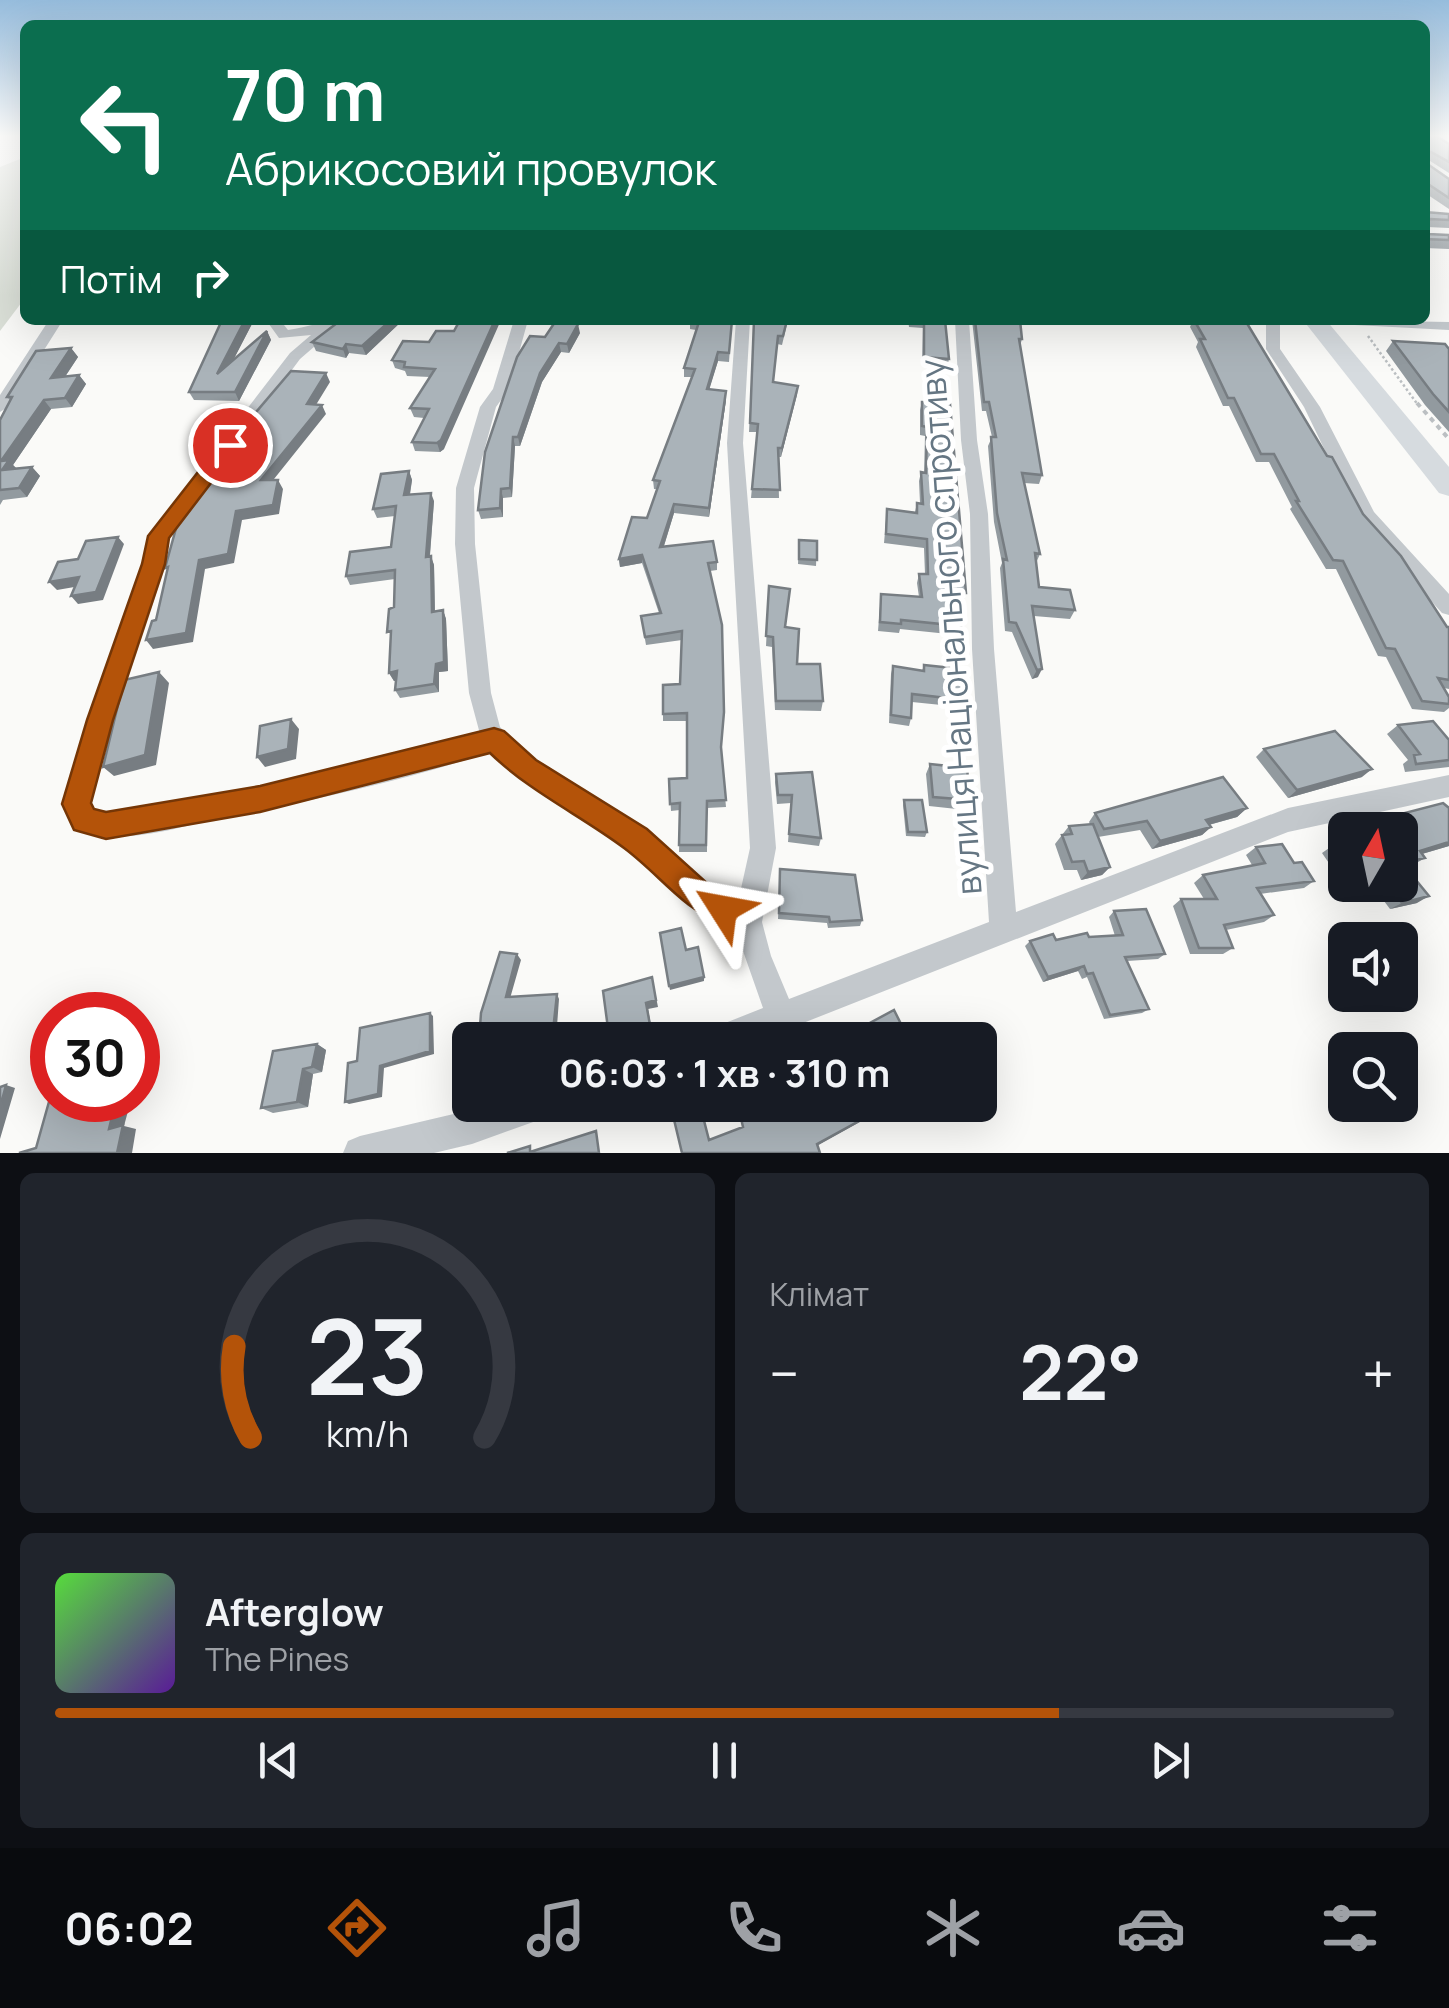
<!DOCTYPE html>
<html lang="uk">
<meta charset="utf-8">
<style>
:root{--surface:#171b24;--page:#20242c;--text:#f1f3f6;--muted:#9ea1a6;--line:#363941;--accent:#b45309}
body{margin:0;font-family:Manrope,sans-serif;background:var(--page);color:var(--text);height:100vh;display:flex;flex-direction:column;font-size:38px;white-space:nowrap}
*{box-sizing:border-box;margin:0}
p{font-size:32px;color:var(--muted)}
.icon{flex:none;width:55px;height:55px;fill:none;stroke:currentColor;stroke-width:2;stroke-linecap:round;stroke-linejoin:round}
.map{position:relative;height:1153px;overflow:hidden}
.drawer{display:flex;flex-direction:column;gap:20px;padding:20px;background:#0d0f14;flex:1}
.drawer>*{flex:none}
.hud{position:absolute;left:20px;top:20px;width:1410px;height:305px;border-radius:15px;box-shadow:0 10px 40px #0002;background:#0b6e4f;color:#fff;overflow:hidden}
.needle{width:65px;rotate:9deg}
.controls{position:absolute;left:1328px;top:812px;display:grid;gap:20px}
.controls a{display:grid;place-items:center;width:90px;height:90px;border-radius:15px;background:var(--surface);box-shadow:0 10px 40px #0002;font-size:50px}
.speed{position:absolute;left:30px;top:992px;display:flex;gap:20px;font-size:50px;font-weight:700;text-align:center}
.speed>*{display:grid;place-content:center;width:130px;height:130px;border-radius:50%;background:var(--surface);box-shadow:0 10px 40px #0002;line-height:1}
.speed .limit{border:15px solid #d22;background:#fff;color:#111}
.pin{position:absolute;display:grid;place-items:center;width:85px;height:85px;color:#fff;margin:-42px;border:5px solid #fff;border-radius:50%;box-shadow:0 2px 10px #0007}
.me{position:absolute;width:110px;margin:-55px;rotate:304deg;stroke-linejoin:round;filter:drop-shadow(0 0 8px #0008)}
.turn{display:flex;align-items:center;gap:35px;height:210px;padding:0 40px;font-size:45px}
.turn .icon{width:130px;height:130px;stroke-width:2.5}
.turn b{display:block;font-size:70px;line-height:85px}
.then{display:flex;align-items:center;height:95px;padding:0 40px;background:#0003;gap:20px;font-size:38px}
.big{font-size:75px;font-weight:700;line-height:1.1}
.drawer .widget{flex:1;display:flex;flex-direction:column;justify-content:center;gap:15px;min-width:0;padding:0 35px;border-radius:15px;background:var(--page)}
.drawer .dial{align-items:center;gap:0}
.dial svg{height:260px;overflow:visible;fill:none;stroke:var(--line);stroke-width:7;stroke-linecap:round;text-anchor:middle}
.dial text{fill:var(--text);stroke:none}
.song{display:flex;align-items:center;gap:30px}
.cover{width:120px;height:120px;border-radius:15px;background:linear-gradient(135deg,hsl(110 70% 55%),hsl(270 70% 35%))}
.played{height:10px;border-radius:5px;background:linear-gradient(90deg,var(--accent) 75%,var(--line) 75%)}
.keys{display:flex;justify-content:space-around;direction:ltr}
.heat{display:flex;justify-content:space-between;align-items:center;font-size:55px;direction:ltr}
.drawer .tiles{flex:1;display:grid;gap:20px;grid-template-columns:1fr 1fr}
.widget:last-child{grid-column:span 2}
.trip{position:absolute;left:452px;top:1022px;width:545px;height:100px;border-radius:15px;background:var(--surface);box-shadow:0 10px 40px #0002;font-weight:700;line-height:100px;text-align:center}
.dock{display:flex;height:160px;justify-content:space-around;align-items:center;background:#090b0e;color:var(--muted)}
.dock .icon{width:70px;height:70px}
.dock .on{color:var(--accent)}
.dock b{font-size:45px;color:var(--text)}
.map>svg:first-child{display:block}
.green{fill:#dadfd7}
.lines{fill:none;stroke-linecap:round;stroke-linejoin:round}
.path-far1{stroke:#bbbfc2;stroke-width:2.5;stroke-dasharray:2.5 2.5;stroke-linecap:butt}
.path{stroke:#bbbfc2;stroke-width:4;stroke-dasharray:5 5;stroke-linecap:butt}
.street{fill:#c3c8cc;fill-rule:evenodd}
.primary{fill:#d6dbdf;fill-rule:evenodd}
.wall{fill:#929a9f}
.shaded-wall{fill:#777d82}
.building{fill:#aab3b9;stroke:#777d82;stroke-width:2.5}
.route{fill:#b45309;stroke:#753606;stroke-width:2.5}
.labels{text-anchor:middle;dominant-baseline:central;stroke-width:10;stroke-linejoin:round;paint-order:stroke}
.street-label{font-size:35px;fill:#657683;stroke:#fff}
</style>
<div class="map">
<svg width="1449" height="1153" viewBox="0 0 1449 1153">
<rect width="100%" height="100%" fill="#fafaf8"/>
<path class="green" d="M25 157V298L0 331V167Z"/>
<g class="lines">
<path class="path-far1" d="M1368 336 1418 405"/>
<path class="path" d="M1417 403 1449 439"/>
<path class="street" d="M49 320H63L8 407 0 412V395Z
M266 320H280L288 330C308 327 326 320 345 320L300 359 168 537 164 564 112 719 89 803 92 809C133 817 175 803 215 796 304 778 393 762 480 734L469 693 455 544 456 488 480 407 493 389 514 320H528L509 389 496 407 474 488 475 544 491 693 500 727 535 761 646 830 708 886 738 902 750 848 727 443 736 320H750L743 443 776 848 762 922 771 956 789 999 989 922 972 649 970 514 961 440 955 320H969L977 440 988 514 994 649 1016 912 1288 808 1449 775V797L1288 832 760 1040H706L710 1029 763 1008 736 931 688 906 628 848 517 777 491 752C405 780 317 800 227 817 179 826 123 848 75 829L63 804 88 719 144 564 149 536 290 353 311 335 279 338Z
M1266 320H1280V349L1320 407 1374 512 1449 594V615L1442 613 1359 521 1304 407 1266 349Z
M1329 320 1449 322V330L1336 324Z
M492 1105H555L550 1116 472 1144 434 1153H343L348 1141 360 1136Z"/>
<path class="primary" d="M1303 320H1326L1449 467V496L1439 493Z"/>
</g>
<path class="wall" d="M1425 135 1449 144V173L1427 159 1426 163 1449 179V209L1425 193Z
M1425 212 1449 214V228L1427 227 1428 234 1449 235V249L1425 248Z
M222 320H254L233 360 267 331 271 340 239 401 194 400 189 392Z
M403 320 366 355 349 353 346 358 316 351 312 342Z
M690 320H732L729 362 718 361 709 389 726 391V400L709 517 674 513 664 546 717 562V570L710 571 724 720 721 751 726 807 707 808V852H679L680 810 671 811 669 779 687 778V721H663V714L680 684 682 640 646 645 641 616 659 613 642 563 620 567 619 559 647 518 657 489H654L653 480 692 377H684V368L696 330 690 329Z
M754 320H788L782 345 777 344 773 382 798 386 781 457H778L779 498H751L757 432H749Z
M908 320H945L949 359 947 368 922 366 923 328 909 327Z
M972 320H1020L1022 339 1020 346 1042 475 1039 484 1024 483 1040 554 1036 563 1039 587 1075 610 1070 619 1034 616 1038 677 1032 679 1012 632 1005 631 1000 568 1002 563 994 522 988 446 992 437 986 411H982Z
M1193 320H1245L1363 514 1447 627H1449V689L1444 688 1449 697V708L1444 712 1412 709 1386 657 1378 656 1336 569H1326L1290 509 1292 507 1269 462H1256L1229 406H1223L1196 347 1198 342 1190 327Z
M454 331 444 449 440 452 415 451 412 442 424 418 414 417 410 408 430 377 407 376 405 371 395 368 392 360Z
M580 333 569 353 561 352 542 382 520 446H515L512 497 503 498V517L481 519 478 510 545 337Z
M1393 341 1449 349V432L1425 405 1386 351Z
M71 348 78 357 65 377 79 375 86 384 72 407 51 409 13 465 16 468 32 467 40 476 27 497 3 500 0 505V420L10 400 7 397Z
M922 402 966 593 963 602H959L961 626 958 635 900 629 899 633 878 631 881 594 919 597 917 583 919 574H925L924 548 884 543 887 509 915 512 917 503H920L919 481 921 472H924L925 436 920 435V410Z
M409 471 412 480 410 495 434 501 430 556 434 565 435 611 443 610 446 619 448 671 439 672V692L400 698 395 690 396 681H394L389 673 395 579 350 585 346 576 391 547 395 516 377 518 373 509Z
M799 540 817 541 816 566 798 564Z
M769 586 786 627 797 664 823 701 821 711 775 710 772 647 766 646Z
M924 665 964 700 961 707 912 702 911 718 909 726 889 723 891 674 893 666 922 671Z
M1398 725 1449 740V767L1405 772 1403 764 1408 760 1387 734Z
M1264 749 1362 777 1288 798 1256 757Z
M930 764 970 800 966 810 929 806 926 774Z
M812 772 821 838 819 846 788 842 791 803 777 804 775 782 776 774Z
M904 800 927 832 925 837 906 836 903 805Z
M1247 808 1237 817 1209 825 1211 827 1202 835 1152 849 1140 830 1098 837 1110 867 1102 875 1081 880 1077 870H1064L1055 844 1069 826 1090 824 1089 822 1095 813Z
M1449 808V846L1422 854 1425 858 1413 865 1406 867 1417 903 1390 909 1372 885H1400V830H1347L1351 827Z
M1345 843V885H1360L1346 888 1322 853 1332 846Z
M1256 847 1294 863 1314 881 1304 888 1260 894 1274 915 1264 922 1226 930 1233 948 1223 954H1190L1173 906 1181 899H1204L1194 883 1203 875 1252 865 1246 855Z
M780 875 862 920 860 926 828 928 827 923 778 919Z
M1114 911 1165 954 1158 959 1127 961 1149 1009 1142 1013 1104 1019 1087 977 1082 979 1078 971 1043 982 1025 946 1030 941 1115 936 1109 917Z
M317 1044 326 1050 322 1072 313 1074 308 1107 273 1113 261 1108Z"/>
<path class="shaded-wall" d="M245 320H254L222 382 217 374Z
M391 320H403L366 355 362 346Z
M495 320H501L444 449 440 452 437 443Z
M578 324 580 333 569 353 567 344Z
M267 331 271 340 239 401 235 392Z
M559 343 561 352 542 382 520 446 518 437 540 373Z
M346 344 349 353 346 358 343 349Z
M71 348 78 357 58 387 51 378Z
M718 352V361L707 397V389Z
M326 373 330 382 311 413 307 404Z
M79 375 86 384 72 407 65 398Z
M798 386 797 395 781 457 782 448Z
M726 391V400L709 517V508Z
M44 400 51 409 13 465 17 469 2 470 1 461Z
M322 405 326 414 266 489 261 480Z
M513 437 515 446 512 497 510 488Z
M32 467 40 476 27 497 19 488Z
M409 471 412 480 408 504 404 495Z
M278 480 283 489 279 514 242 520 234 563 205 569 193 642 153 649 146 640 199 560 236 511Z
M501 489 503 498V517L500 508Z
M431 493 434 501 429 565 426 557Z
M674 504V513L661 555 660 547Z
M118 537 124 544 103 600 78 604 71 596Z
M642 555V563L620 567 619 559Z
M431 556 434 565 435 620 432 612Z
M79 577 86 585 57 590 49 582Z
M443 610 446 619 448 671 439 672V692L434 684 436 664Z
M1042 669 1038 677 1032 679 1037 670Z
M397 671 402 680 394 681 389 673Z
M159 672 169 683 156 765 114 776 103 767Z
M291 719 299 729 296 759 265 767 257 757Z
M1372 769 1362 777 1288 798 1297 790Z
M1247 808 1237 817 1197 828 1206 820Z
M1211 827 1202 835 1152 849 1160 841Z
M1449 842V846L1408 858 1420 851Z
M1110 867 1102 875 1081 880 1088 872Z
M1429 896 1417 903 1390 909 1402 903Z
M517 954 521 960 509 1002 506 997Z
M1084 966 1078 971 1043 982 1048 977Z
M652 977 658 1007 648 1009 652 1031 620 1040H611L609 1036 646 1003Z
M704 977V981L670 990 669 986Z
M557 994 559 999 556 1040H552Z
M430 1013 433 1016 434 1054 384 1068 382 1097 349 1104 345 1102Z
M317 1044 326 1050 322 1072 312 1067Z
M303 1069 313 1074 308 1107 297 1102Z
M6 1085 15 1088 0 1139V1108Z
M116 1100H131L124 1126 136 1129 132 1153H117L109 1129Z
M870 1115 867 1118 815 1147 817 1144Z"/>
<path class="building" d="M1425 135H1435L1449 144V162L1431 152H1427L1426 163 1449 179V198L1425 182Z
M1425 212 1449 214V220L1430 219 1426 223 1428 234 1449 235V240L1425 239Z
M222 320H245L217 374 267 331 235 392H189Z
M341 320H391L362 346 346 344 343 349 312 342Z
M460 320H495L441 440 437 443 412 442 429 409 410 408 435 369 404 367 405 362 392 360 403 341 429 342 436 331H454Z
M690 320H732L729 353 718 352 707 389 726 391 709 508 674 504 660 547 713 541 717 562 708 563 722 625 724 712 721 747 726 800 707 801 706 845H679L680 803 670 804 669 779 687 778V713L663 714V685L680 684 682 631 645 637 641 616 661 613 642 555 619 559 632 517 647 518 660 481 653 480 695 369 684 368 699 322Z
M754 320H787L783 336H778L773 382 798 386 782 448H778L780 490 752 489 758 424 750 423Z
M924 320H945L949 359 924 357Z
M975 320H1020L1022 339H1019L1042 475 1022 473 1040 554 1035 553 1039 587 1070 590 1075 610 1032 606 1042 669 1037 670 1016 623 1009 622 1003 559 1007 560 997 513 991 437H996L989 402H984Z
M1194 320H1245L1327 456 1332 457 1363 514 1401 556 1447 627H1449V680L1438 678 1449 697V704L1422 701 1395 649 1386 648 1343 561 1333 560 1296 501H1299L1274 454H1261L1234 398H1228L1200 339H1205Z
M555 322 578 324 567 344 559 343 540 373 518 437H513L510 488 501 489 500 508 478 510 485 452 517 357 530 336 545 337Z
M1393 341 1445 344 1449 349V412L1433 394Z
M71 348 51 378 79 375 65 398 44 400 1 461 9 460 2 470 32 467 19 488 0 490V420L12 397H7L36 351Z
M291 371 326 373 307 404 322 405 261 480H278L273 505 236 511 228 554 199 560 186 633 146 640 152 621 156 620 168 567 165 568 180 514 186 513 202 484 244 431H240Z
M922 402 950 404 966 593H959L961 626 901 620V624L880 622 881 594 922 597 919 574H928L927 539 886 534 887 509 917 513V503L923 504 921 472 926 473 927 427 922 426Z
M409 471 404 495 431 493 426 557 431 556 432 612 443 610 444 662 436 664 434 684 395 690 397 671 389 673 391 631 387 632 389 609 394 607 395 570 346 576 350 552 391 547 396 506 373 509 381 474Z
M118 537 96 592 71 596 79 577 49 582 58 562 78 559 86 541Z
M799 540 817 541V560L799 559Z
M769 586 790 589 785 627 799 629 797 664H820L823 701H776L773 637 766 636Z
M924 665 961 669 964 700 912 694 911 718 891 715 893 666 924 671Z
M159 672 145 755 103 767 124 680Z
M291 719 288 749 257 757 260 726Z
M1433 721 1449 740V760L1416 764 1414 755 1420 754 1398 725Z
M1335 731 1372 769 1297 790 1264 749Z
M930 764 967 768 970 800 933 797Z
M812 772 821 838 789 834 792 795H778L776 774Z
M1223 777 1247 808 1206 820 1211 827 1160 841 1147 821 1104 829 1095 813Z
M904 800H922L927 832H908Z
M1443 803 1449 808V842L1420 851 1425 858 1402 863 1429 896 1402 903 1389 885H1400V830H1353L1351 827Z
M1093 824 1110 867 1088 872 1084 861 1072 862 1062 835 1072 834 1069 826Z
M1345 843V864L1332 846Z
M1282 844 1294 863 1302 862 1314 881 1257 888 1274 915 1224 925 1233 948H1199L1181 899H1217L1203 875 1265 863 1256 847Z
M780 869 855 875 862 920 830 922 829 917 779 913Z
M1146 909 1165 954 1125 957 1149 1009 1110 1015 1093 973 1087 974 1084 966 1048 977 1030 941 1053 934 1056 940 1087 933 1089 937 1123 935 1114 911Z
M681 928 686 950 698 947 704 977 669 986 660 933Z
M500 952 517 954 506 997 557 994 552 1040H479L481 1013Z
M652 977 656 1000 646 1003 650 1025 609 1036 603 991Z
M894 1010 909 1040H838Z
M430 1013V1051L380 1066 378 1094 345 1102 348 1063 357 1061 360 1028Z
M317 1044 312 1067 303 1069 297 1102 261 1108 273 1051Z
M6 1085 0 1108V1087Z
M52 1091V1100H116L109 1129 123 1125 117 1153H19L36 1148Z
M677 1105H700L709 1140 743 1127 738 1105H865L870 1115 817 1144 820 1153H682L671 1107Z
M596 1131 599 1153H507L530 1146V1152Z"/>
<linearGradient id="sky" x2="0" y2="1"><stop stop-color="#96bcdc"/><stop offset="0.46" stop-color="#fdfdfc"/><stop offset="1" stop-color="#fdfdfc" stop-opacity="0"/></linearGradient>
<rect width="1449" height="296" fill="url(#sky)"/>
<path class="route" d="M230 439 240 445 169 538 165 564 113 720 91 803 94 809 106 812 260 786 494 728 504 731 536 760 647 829 709 885 734 898 739 909 734 920 723 925C682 908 659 874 624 848 580 815 530 792 490 753L260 812 106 839 74 830 62 804 87 720 142 564 148 536 223 440Z"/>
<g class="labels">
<g class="street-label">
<text transform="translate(950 627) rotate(-94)">вулиця Національного спротиву</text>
</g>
</g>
</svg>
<div class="controls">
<a><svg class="needle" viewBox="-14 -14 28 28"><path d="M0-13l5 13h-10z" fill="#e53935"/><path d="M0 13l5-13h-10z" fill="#9ea1a6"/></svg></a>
<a><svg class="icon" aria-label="sound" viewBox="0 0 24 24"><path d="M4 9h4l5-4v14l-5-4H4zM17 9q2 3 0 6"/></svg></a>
<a><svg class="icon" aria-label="search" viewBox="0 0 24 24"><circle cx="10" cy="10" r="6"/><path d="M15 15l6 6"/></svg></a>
</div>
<div class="speed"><div class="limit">30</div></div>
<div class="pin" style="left:230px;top:445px;background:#d93025"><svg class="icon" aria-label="arrive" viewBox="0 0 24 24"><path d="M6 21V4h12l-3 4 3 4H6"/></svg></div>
<svg class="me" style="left:723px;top:909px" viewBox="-20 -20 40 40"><path d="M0-17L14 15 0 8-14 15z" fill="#b45309" stroke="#fff" stroke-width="4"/></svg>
<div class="trip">06:03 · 1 хв · 310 m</div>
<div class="hud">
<div class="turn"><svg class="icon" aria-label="left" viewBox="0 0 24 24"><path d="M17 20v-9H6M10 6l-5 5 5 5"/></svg><div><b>70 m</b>Абрикосовий провулок</div></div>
<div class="then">Потім<svg class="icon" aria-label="right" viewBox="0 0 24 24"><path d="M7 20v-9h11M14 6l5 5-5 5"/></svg></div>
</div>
</div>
<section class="drawer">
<div class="tiles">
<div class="widget dial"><svg viewBox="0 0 100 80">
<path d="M14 69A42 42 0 1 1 86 69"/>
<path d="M14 69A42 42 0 0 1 9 41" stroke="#b45309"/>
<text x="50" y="56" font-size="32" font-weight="700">23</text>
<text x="50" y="72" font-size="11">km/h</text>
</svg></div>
<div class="widget"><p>Клімат</p>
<div class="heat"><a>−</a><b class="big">22°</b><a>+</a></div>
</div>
<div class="widget">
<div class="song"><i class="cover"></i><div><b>Afterglow</b><p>The Pines</p></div></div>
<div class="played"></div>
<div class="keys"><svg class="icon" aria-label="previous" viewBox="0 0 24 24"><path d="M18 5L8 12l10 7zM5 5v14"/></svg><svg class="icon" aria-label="pause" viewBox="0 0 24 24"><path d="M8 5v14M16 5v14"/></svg><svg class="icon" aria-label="next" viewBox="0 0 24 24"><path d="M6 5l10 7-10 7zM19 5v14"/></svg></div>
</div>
</div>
</section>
<nav class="dock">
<b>06:02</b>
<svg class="icon on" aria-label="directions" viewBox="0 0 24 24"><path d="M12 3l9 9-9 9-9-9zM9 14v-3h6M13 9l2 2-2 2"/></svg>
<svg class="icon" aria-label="music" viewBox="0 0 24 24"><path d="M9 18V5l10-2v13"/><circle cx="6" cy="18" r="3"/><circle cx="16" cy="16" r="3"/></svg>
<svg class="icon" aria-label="phone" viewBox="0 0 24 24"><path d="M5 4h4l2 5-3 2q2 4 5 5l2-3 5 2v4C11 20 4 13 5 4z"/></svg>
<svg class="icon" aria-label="climate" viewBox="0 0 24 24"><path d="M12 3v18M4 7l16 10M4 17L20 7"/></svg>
<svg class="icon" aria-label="car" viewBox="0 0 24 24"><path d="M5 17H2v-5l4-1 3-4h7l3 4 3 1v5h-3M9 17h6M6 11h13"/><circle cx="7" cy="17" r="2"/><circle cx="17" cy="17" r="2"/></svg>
<svg class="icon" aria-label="filters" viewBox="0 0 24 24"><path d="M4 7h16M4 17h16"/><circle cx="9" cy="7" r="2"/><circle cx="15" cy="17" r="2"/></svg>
</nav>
